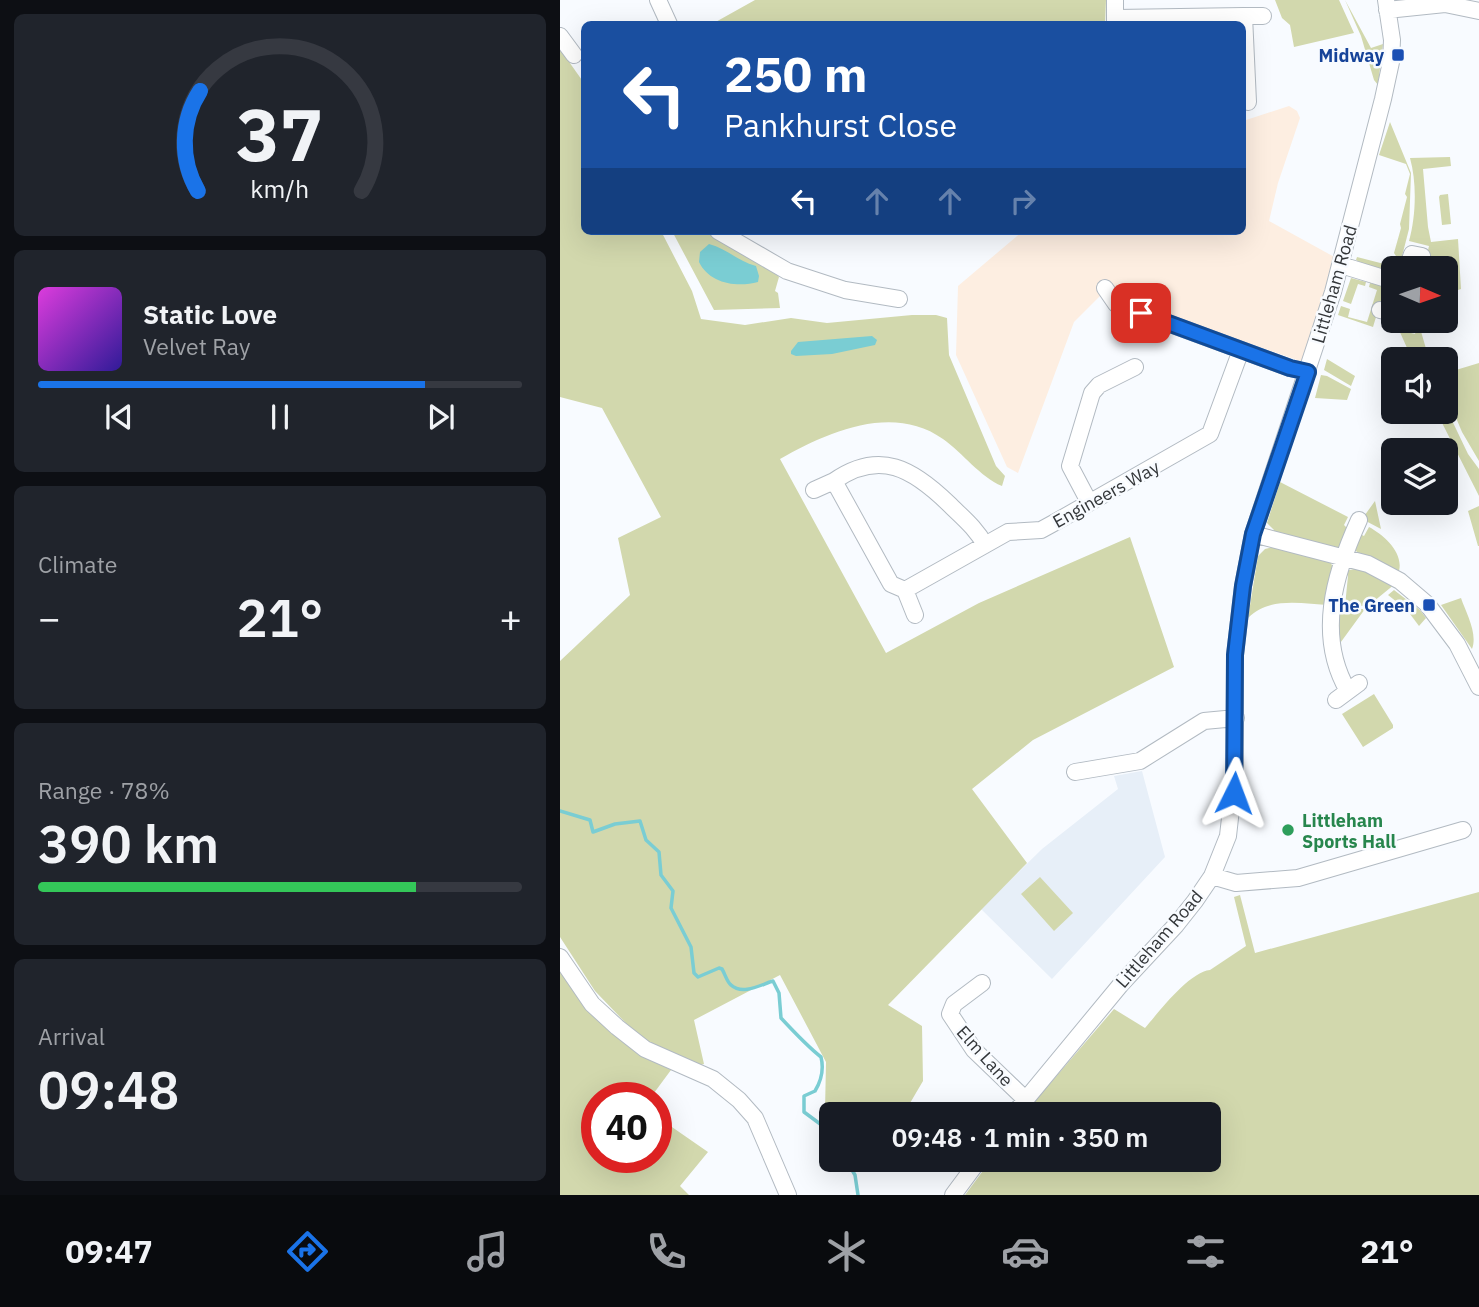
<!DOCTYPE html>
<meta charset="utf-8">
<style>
:root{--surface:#171b24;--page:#20242c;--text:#f1f3f6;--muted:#9ea1a6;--line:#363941;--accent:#1a73e8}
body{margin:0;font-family:"IBM Plex Sans",sans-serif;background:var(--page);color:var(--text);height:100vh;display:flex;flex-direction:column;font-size:26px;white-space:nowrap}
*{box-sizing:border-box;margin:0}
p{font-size:23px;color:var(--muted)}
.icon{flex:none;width:38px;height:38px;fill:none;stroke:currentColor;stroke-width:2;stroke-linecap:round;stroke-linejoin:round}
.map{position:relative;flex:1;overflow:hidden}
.sheet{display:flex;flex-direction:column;gap:14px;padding:14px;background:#0d0f14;width:560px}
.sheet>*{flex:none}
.hud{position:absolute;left:21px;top:21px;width:665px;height:214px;border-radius:10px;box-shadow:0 7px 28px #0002;background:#1a4fa0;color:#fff;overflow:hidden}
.needle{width:46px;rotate:92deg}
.buttons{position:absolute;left:821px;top:256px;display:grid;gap:14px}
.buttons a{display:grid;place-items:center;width:77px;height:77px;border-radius:10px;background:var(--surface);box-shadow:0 7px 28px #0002;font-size:35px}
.speed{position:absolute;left:21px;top:1082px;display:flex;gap:14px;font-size:35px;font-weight:700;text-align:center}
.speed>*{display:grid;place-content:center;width:91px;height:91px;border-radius:50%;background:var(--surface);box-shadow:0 7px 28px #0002;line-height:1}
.speed .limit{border:10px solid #d22;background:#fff;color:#111}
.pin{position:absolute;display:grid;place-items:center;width:60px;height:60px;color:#fff;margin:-30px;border-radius:14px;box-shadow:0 4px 10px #0006}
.me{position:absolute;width:77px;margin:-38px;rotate:3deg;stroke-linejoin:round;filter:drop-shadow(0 0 5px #0008)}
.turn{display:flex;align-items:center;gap:24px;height:147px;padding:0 28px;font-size:32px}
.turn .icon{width:91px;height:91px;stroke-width:2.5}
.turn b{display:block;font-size:49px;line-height:60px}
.lanes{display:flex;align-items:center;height:66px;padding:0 28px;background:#0003;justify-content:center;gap:35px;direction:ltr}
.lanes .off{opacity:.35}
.big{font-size:52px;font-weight:600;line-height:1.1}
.sheet .tile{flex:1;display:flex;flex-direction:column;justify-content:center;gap:10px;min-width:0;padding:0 24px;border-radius:10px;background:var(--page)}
.sheet .dial{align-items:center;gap:0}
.dial svg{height:182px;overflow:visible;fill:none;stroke:var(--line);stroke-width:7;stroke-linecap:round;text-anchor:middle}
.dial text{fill:var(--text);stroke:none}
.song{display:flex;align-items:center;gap:21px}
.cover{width:84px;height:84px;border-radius:10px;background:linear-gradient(135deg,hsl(300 70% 55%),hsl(250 70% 35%))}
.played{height:7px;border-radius:4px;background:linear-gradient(90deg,var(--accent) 80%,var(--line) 80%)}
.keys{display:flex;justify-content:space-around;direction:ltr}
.heat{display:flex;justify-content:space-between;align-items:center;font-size:38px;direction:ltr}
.charge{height:10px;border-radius:5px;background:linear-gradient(90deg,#34c759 78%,var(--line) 0)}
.trip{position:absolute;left:259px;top:1102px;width:402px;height:70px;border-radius:10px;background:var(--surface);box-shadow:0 7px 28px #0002;font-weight:600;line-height:70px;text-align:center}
.menu{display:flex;height:112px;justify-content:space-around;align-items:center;background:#090b0e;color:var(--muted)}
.menu .icon{width:49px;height:49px}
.menu .current{color:var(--accent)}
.menu b{font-size:32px;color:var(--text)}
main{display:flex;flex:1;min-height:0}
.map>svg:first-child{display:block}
.industrial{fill:#fdeee1}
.built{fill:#e7eff8}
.green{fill:#d2d8ad}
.water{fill:#7acdd3}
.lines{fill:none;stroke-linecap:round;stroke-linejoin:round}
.stream{stroke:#7acdd3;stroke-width:3.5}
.minor-casing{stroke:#b2bac2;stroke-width:18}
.minor{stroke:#fff;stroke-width:16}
.route-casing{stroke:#114b97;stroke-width:18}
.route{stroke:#1a73e8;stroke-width:12}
.transit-dot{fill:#1a4fb4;stroke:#f8fbff;stroke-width:2.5}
.leisure-dot{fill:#2e9e5b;stroke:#f8fbff;stroke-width:2.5}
.labels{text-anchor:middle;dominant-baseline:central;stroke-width:5;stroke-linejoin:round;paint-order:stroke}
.transit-label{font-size:18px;font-weight:bold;fill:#164399;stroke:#f8fbff;text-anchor:end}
.street-label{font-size:18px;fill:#333639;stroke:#f8fbff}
.leisure-label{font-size:18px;font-weight:bold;fill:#27864d;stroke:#f8fbff;text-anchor:start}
</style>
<main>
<section class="sheet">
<div class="tile dial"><svg viewBox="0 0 100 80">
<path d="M14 69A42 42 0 1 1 86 69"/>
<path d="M14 69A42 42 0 0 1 15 25" stroke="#1a73e8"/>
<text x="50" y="56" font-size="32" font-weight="700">37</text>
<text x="50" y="72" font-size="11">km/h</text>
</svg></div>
<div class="tile">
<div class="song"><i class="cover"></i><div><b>Static Love</b><p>Velvet Ray</p></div></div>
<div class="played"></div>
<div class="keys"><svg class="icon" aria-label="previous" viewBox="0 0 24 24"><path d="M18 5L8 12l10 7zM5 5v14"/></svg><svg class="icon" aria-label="pause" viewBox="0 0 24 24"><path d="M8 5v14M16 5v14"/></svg><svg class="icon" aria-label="next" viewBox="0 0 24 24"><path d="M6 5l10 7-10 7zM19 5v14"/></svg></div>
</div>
<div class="tile"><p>Climate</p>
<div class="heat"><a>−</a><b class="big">21°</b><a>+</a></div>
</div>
<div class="tile"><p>Range · 78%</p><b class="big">390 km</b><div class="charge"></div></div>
<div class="tile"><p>Arrival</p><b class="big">09:48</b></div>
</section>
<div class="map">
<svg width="919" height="1195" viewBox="0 0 919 1195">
<rect width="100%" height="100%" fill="#f8fbff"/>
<path class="industrial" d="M729 106 737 111 740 118 718 183 709 221 778 259 743 362 543 293 514 322 458 473 447 467 396 355 398 286 463 231H682L683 121Z"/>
<path class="built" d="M582 771 605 857 492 979 421 909 482 849 558 789 554 776Z"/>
<path class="green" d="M195 0H546L545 24H152Z
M715 0H779L794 33 734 47 730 25 722 18Z
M785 0 811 48 823 44 818 85 814 80 801 36Z
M0 49 24 83V231H101L132 291 141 319 185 325 231 318 267 323 352 315H376L387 318 389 355 436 466 445 476 442 486C420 477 403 453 383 439 333 403 267 432 220 459L326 653 419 603 570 537 614 667 473 740 412 789 467 863 328 1005 362 1026 363 1081 343 1115H340L331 1107 325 1115H271V1119L265 1111 266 1062 220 975 134 1020 144 1064 136 1066 83 1041 35 991 0 937V661L70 595 58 538 101 517 42 408 0 397Z
M830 122 851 173 849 229 839 268H833V272L801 263 796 260 797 257 832 266 836 256 834 253 841 228 840 224 847 197 845 194 850 174 846 164 819 155Z
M890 157 891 166 863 169 868 227 871 242 898 239 901 289 895 291 887 264 874 268H853L858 264 865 263 869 246 849 241C856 216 857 183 850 158Z
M888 194 891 224 882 225 879 197 880 195Z
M112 231H153L211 267 219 277 215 291 218 293 220 308 154 310Z
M791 278 806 282 805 286 798 284 791 304 783 301Z
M810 283 827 287 832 292 830 298 822 297 813 327 778 315 781 306 790 309 788 317 807 322 817 290 809 287Z
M857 326 860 328 869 359H852L839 330 855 334Z
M767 359 795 376 791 386 764 370Z
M919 363V461L902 432 886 394V373Z
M761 375 767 376 791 389 787 400 755 398Z
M886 408 908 454 919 469V496L876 411H886Z
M720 482 788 517 784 525 788 529 780 547 773 549 713 533 714 530 707 523Z
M815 501 821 529 802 519Z
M919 506V546H918L908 511Z
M809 527C824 535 846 554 838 574L799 555 792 545 800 534 804 536Z
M714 545 770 561 774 570 770 605C742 604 710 596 688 618L698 556 705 549 713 547Z
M799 568 835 584 808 606H785L788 576 785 571Z
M834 590 860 610 866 618 859 626 847 610 828 595Z
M901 598C906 613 918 633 912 649L881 605Z
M779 609H805L778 646Z
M814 694 833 725V728L803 747 782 714Z
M480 877 513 913 494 931 461 894Z
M919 892V1195H405L431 1160H649V1115H463L554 1009 585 1028C598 1013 629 972 650 970L686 946 674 897 680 895 695 953Z
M0 969 79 1052 111 1070 91 1097H37V1157H96V1116L148 1152 120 1186 129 1195H0Z"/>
<path class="water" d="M149 244C167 249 178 261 196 266L199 276 198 282C176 288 149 283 139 262L140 252Z
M312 336 317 340 315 345 272 354 236 356 231 354V351L238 342Z"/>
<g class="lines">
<path class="stream" d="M0 811 30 820 33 832 55 824 80 821 86 840 99 852 101 875 113 891 111 908 131 947 134 973 138 977 159 968 162 969C165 974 167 982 171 985 183 996 202 984 213 981L219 993 221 1018C234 1032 247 1046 261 1057 264 1069 261 1081 255 1091L244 1096V1112L271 1132
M286 1160 295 1175 298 1195"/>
<defs>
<path id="minor" d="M98 0 109 24
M555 0V24
M827 10 885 4 919 11
M684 16H703
M556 18 684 16 688 102
M0 36 14 55
M158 231 227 271 285 290 339 299
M781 265 833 281
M847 268 852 254 862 256
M545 288 556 304 730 368 748 372
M820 310 833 313
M254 490 274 481
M529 502 510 466 532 393 539 385 575 367
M693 534 808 564 840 581 867 604 897 644 919 687
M345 590 331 584 274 481C320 449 353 469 389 504 402 517 416 528 425 545
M355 615 345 590 448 532 481 530 492 524 650 434 681 350
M788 691C756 636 774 575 799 520
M776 700 799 683
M515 772 580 761 644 721 676 718
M652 876 676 883 738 878 903 830
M0 957 32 1004 57 1027 85 1049 153 1079 179 1100 195 1118 228 1195
M422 983 394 1004 390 1014 414 1050 465 1099
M453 1115 562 983 616 925 635 901 652 876 668 836 675 773V655L683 586 693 534 773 292 823 99 831 62 832 40 826 0
M393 1195 419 1160"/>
</defs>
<use href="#minor" class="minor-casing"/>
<use href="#minor" class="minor"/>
</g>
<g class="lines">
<defs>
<path id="route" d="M581 313 730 368 748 372 693 534 683 586 675 655 674 793"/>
</defs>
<use href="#route" class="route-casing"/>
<use href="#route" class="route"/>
</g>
<g class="transit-dot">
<rect x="831" y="48" width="14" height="14" rx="3.5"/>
<rect x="862" y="598" width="14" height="14" rx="3.5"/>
</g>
<circle class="leisure-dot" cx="728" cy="830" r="7"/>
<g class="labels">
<g class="transit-label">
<text x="824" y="55">Midway</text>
<text x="855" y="605">The Green</text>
</g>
<g class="street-label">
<text transform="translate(774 284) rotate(-74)">Littleham Road</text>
<text transform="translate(546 494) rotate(-29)">Engineers Way</text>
<text transform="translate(599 939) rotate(-49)">Littleham Road</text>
<text transform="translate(425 1056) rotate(48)">Elm Lane</text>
</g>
<g class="leisure-label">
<text x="742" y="820">Littleham<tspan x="742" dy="21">Sports Hall</tspan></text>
</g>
</g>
</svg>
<div class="buttons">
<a><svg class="needle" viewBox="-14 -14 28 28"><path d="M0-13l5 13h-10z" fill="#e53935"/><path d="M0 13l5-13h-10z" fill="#9ea1a6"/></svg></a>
<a><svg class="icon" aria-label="sound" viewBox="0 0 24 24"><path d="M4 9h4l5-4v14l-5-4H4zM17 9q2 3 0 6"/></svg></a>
<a><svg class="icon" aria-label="layers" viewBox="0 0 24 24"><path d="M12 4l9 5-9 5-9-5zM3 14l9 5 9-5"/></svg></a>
</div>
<div class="speed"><div class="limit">40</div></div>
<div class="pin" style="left:581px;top:313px;background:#d93025"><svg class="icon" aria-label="arrive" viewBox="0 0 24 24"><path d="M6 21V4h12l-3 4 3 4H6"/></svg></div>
<svg class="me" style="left:674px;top:793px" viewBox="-20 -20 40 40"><path d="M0-17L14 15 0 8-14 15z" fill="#1a73e8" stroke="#fff" stroke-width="4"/></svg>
<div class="trip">09:48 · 1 min · 350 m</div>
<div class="hud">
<div class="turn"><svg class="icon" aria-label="left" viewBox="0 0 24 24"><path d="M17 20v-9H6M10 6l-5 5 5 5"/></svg><div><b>250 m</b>Pankhurst Close</div></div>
<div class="lanes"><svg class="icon" aria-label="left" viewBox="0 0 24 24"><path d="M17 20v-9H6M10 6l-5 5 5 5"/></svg><svg class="icon off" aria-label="ahead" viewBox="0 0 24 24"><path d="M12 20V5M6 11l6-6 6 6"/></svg><svg class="icon off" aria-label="ahead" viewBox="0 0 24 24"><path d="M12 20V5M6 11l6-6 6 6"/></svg><svg class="icon off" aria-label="right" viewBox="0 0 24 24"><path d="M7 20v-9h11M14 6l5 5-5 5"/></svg></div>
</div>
</div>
</main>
<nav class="menu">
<b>09:47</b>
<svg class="icon current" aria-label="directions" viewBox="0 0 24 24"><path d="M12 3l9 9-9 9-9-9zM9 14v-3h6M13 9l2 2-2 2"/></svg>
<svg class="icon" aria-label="music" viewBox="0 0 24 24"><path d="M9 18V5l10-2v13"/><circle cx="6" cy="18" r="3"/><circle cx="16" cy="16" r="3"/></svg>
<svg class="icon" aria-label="phone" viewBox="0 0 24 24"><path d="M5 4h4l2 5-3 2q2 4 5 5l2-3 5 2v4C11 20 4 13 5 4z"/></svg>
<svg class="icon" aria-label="climate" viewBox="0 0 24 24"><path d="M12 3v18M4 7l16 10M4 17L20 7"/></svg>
<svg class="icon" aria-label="car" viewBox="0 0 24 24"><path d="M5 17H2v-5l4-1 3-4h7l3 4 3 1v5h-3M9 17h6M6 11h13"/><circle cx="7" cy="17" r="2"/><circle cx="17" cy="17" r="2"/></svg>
<svg class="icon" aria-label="filters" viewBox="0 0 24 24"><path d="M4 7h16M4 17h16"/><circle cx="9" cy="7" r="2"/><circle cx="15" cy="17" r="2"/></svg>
<b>21°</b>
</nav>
